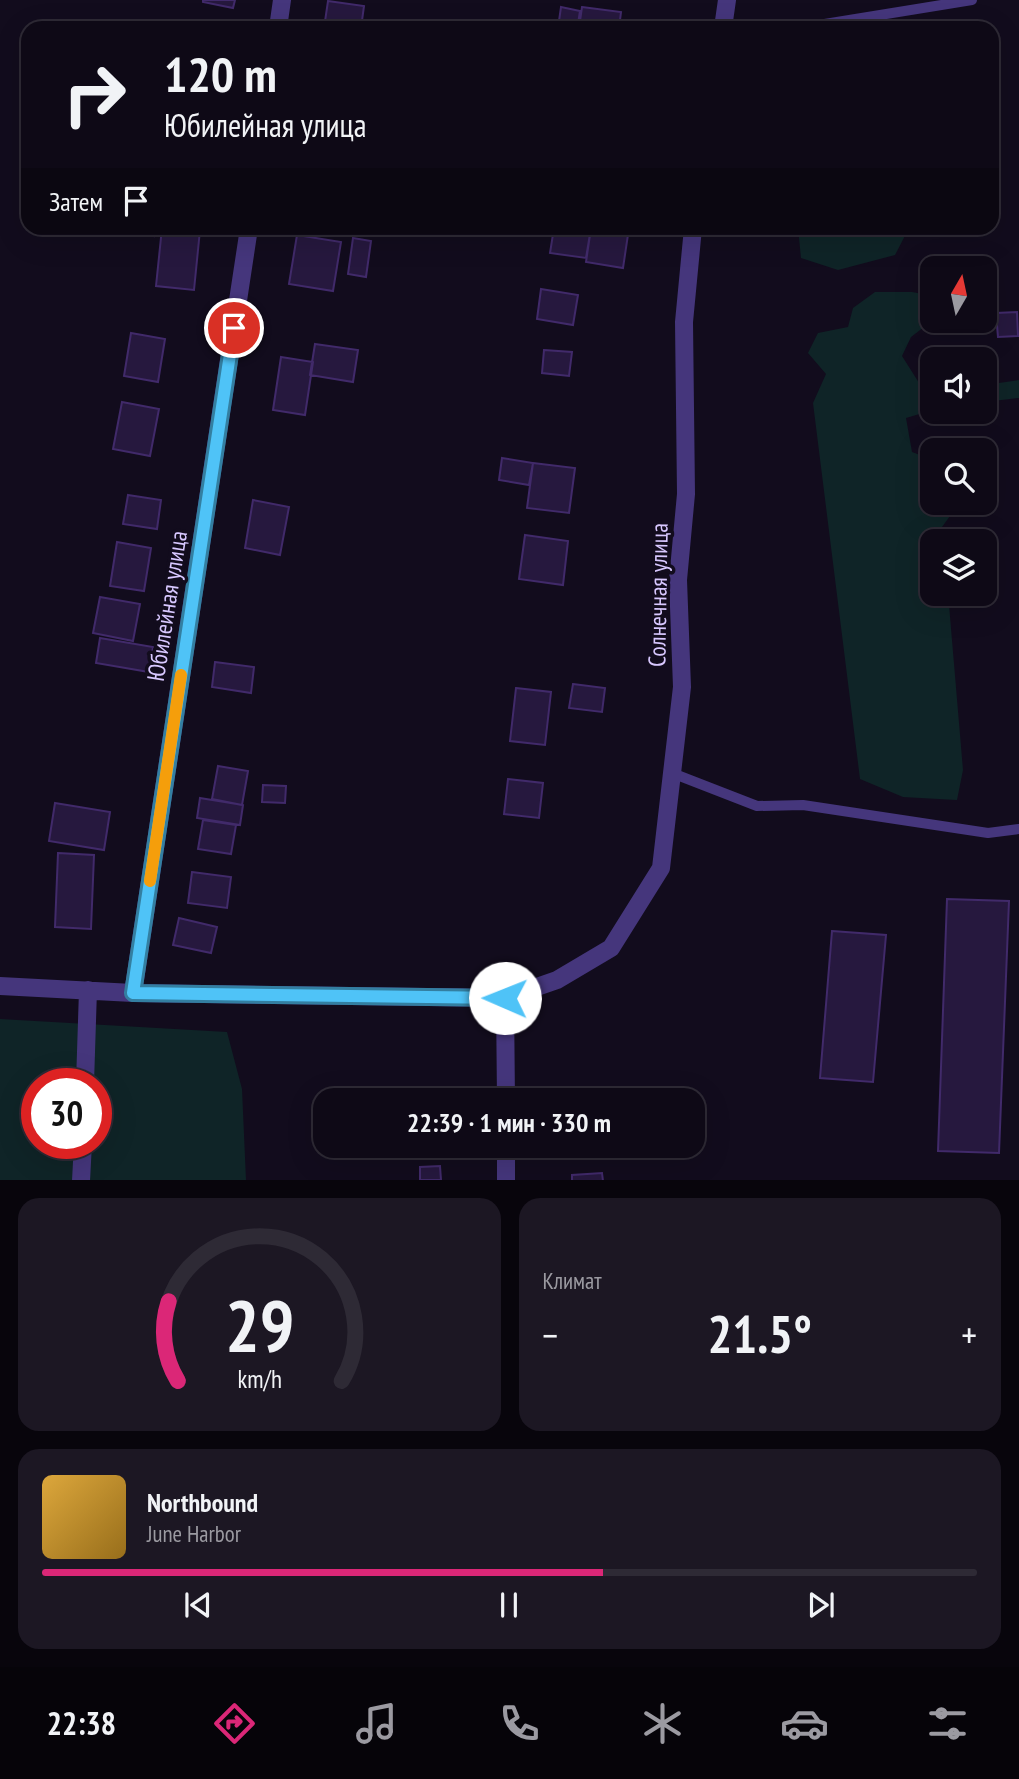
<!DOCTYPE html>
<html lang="ru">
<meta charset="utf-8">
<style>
:root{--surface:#0e0916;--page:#1c1723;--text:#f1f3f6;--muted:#9b9aa1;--line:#2e2a35;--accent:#db2777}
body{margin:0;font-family:"PT Sans Narrow",sans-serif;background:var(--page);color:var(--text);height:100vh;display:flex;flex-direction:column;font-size:26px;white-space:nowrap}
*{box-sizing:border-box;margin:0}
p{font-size:23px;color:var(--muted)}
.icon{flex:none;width:38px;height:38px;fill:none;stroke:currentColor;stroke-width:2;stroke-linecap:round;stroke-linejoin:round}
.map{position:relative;height:1180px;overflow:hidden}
.side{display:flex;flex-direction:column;gap:18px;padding:18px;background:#08050c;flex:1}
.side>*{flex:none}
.banner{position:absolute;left:21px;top:21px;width:978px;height:214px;border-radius:21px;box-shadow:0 7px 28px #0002,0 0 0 2px var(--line);background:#0e0916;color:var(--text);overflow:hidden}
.needle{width:46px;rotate:9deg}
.buttons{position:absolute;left:920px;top:256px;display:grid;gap:14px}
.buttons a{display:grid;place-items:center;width:77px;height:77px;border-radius:14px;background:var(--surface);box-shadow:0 7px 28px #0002,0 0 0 2px var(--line);font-size:35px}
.speed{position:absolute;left:21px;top:1068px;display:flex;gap:14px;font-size:35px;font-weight:700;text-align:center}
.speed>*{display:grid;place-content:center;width:91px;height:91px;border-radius:50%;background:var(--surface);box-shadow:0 7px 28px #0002,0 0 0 2px var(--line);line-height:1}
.speed .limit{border:10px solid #d22;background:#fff;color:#111}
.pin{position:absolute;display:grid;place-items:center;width:60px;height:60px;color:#fff;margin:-30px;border:4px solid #fff;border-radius:50%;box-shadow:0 2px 7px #0007}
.me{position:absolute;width:77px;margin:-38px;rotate:271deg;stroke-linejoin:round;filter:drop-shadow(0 0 5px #0008)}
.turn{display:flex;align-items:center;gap:24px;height:147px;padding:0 28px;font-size:32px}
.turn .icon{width:91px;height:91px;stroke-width:2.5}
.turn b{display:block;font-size:49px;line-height:60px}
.then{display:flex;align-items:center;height:66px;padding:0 28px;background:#0003;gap:14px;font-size:26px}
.big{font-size:52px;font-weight:700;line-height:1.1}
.side .card{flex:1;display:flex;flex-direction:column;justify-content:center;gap:10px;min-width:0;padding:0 24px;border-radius:21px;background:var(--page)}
.side .dial{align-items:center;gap:0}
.dial svg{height:182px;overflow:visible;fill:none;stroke:var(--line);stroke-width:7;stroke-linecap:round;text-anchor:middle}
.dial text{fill:var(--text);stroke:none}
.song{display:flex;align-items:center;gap:21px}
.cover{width:84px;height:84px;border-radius:10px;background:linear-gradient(135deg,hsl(40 70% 55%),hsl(40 70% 35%))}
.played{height:7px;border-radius:4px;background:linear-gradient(90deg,var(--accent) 60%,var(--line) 60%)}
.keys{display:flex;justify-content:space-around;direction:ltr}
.heat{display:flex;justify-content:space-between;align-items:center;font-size:38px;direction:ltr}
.side .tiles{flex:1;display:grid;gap:18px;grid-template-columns:1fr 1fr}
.card:last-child{grid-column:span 2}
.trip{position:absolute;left:313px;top:1088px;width:392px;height:70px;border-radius:21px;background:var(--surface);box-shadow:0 7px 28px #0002,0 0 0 2px var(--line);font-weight:700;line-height:70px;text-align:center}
.tabs{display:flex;height:112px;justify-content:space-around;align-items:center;background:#060409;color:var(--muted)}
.tabs .icon{width:49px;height:49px}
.tabs .active{color:var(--accent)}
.tabs b{font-size:32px;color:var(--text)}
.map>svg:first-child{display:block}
.green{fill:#0f2427;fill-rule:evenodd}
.building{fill:#26183e;stroke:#412a6a;stroke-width:2}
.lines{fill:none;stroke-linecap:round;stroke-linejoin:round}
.service{stroke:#45367c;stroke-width:10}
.minor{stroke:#45367c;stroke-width:18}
.route-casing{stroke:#337fa1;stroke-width:18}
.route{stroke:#4fc3f7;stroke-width:12}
.slow{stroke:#f59e0b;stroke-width:12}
.labels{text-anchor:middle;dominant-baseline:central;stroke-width:7;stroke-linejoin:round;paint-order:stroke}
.street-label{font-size:24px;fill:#d8c8ff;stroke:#120c1d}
</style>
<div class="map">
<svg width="1019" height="1181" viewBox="0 0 1019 1181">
<rect width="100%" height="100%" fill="#120c1d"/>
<path class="green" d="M798 228H909L895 255 838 270 801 258Z
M875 292H912L933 296V320L911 337 902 356 921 386 933 387V410L906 418 912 452 933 460V502H959L958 505 942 527 943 541H933V593H948L963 770 957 800 903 797 860 779 813 403 826 374 808 353 818 333 848 327 853 308Z
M1019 380V398L985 402V385Z
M0 1019 227 1032 242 1089 246 1180H0ZM37 1083H96V1143H37Z"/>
<path class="building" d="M203 0H235L233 8 203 2Z
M328 1 364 6 361 28H324Z
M561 7 580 11 578 24 559 21Z
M582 7 621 12 619 28H579Z
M108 228H156L154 236Z
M162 228 200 230 194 290 156 286Z
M554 228H591L586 258 550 253Z
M591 228H629L623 268 586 262Z
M297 235 341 242 333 291 289 284Z
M353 238 371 241 366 277 348 274Z
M541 289 578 295 573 325 537 319Z
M1017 312 1018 336 998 337 996 313Z
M131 333 165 339 158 382 124 376Z
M315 344 358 350 353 382 310 375Z
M544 350 572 352 569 376 542 373Z
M281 357 313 362 305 415 273 410Z
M122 402 159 409 150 456 113 449Z
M502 458 533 463 529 485 499 480Z
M533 463 575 468 569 513 527 508Z
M128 495 161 500 157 529 123 524Z
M253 500 289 507 280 555 245 548Z
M525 535 568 541 563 585 519 579Z
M117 542 151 548 144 591 110 586Z
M100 597 140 604 133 641 93 633Z
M100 638 153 647 149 672 96 663Z
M215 662 254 667 251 693 212 687Z
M573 684 605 688 602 712 569 708Z
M516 688 551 692 545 745 510 741Z
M218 766 248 771 242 805 212 799Z
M508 779 543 783 539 818 504 814Z
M263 785 286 786 285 803 262 802Z
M200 798 243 805 240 825 197 818Z
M55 803 110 812 104 850 49 841Z
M203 820 236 825 231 854 198 849Z
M58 853 94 855 91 929 55 927Z
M192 872 231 877 227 908 188 903Z
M947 899 1009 901 999 1153 938 1151Z
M179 918 217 927 211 953 173 945Z
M832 931 886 935 873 1082 820 1078Z
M403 1146H435V1149L404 1151Z
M440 1166 441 1180H420V1167Z
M602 1173 603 1181H572V1175Z"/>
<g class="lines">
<path class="service" d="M800 28 972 0
M672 773 757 806 803 805 988 833 1019 829"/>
<path class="minor" d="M278 28 282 0
M723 28 727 0
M0 986 133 993 505 998 557 980 611 948 661 868 682 687 678 580 686 494 684 322 693 228
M133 993 249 228
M505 998 506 1101
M85 1083 88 990
M506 1146V1181
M81 1181 83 1143"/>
</g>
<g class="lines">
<defs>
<path id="route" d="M234 328 133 993 505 998"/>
</defs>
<use href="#route" class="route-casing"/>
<use href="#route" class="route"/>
<path class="slow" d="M150 881 181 675"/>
</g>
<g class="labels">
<g class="street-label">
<text transform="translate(658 595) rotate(-89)">Солнечная улица</text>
<text transform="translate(167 606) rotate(-81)">Юбилейная улица</text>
</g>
</g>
</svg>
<div class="buttons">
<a><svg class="needle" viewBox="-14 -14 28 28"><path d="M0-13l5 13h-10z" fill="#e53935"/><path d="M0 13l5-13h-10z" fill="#9b9aa1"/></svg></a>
<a><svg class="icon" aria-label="sound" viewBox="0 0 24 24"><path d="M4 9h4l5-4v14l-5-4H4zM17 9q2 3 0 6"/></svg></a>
<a><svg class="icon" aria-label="search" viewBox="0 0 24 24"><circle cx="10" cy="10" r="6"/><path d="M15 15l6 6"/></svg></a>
<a><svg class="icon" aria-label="layers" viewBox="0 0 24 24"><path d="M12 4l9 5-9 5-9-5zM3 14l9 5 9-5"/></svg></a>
</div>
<div class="speed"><div class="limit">30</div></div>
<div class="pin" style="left:234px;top:328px;background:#d93025"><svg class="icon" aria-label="arrive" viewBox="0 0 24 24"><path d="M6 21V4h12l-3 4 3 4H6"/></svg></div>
<svg class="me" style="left:505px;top:998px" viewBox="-20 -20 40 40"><circle r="19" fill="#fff"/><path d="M0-13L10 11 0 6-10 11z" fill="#4fc3f7"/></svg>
<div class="trip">22:39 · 1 мин · 330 m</div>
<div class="banner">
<div class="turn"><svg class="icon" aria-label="right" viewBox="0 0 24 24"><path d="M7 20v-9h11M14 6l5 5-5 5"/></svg><div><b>120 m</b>Юбилейная улица</div></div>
<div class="then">Затем<svg class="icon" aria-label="arrive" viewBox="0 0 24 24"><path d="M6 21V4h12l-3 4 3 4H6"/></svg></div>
</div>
</div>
<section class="side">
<div class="tiles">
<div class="card dial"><svg viewBox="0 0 100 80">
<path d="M14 69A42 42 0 1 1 86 69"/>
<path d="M14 69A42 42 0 0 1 10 34" stroke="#db2777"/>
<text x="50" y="56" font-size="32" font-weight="700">29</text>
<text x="50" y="72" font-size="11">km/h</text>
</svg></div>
<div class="card"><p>Климат</p>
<div class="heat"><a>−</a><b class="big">21.5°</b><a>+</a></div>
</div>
<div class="card">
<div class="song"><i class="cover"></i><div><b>Northbound</b><p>June Harbor</p></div></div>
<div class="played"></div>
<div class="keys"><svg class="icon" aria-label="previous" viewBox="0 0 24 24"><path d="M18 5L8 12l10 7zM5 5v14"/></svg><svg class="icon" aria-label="pause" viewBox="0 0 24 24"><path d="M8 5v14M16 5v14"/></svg><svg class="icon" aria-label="next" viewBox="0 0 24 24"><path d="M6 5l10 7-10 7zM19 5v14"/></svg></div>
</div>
</div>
</section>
<nav class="tabs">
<b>22:38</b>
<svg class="icon active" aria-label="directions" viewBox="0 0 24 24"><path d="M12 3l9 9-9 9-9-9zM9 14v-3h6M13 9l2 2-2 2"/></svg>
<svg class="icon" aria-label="music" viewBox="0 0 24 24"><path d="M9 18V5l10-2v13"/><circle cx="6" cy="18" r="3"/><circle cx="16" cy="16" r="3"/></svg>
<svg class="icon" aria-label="phone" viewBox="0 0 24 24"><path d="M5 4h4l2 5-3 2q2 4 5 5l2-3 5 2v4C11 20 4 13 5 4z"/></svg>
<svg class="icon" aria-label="climate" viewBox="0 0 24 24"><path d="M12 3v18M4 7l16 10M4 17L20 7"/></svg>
<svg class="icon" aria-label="car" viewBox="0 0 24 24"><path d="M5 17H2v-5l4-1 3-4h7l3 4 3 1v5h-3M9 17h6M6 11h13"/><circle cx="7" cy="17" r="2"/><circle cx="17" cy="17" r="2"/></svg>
<svg class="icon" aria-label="filters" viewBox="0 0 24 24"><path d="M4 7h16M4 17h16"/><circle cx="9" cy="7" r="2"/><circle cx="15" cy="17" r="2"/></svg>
</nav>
